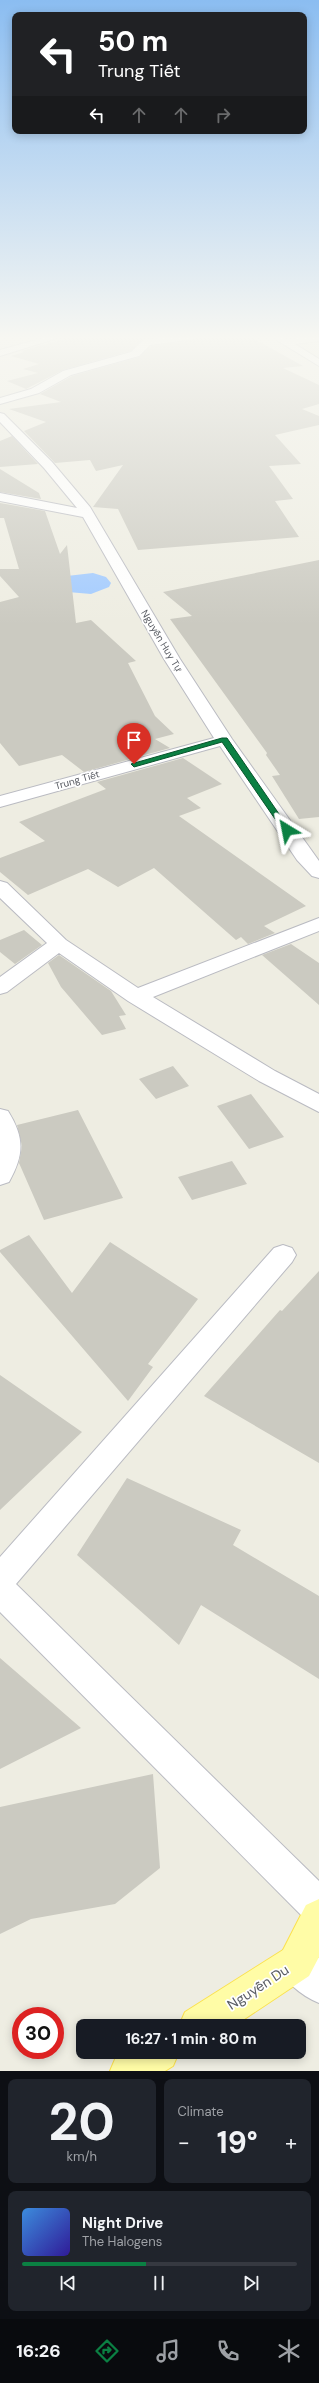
<!DOCTYPE html>
<meta charset="utf-8">
<style>
:root{--surface:#171b24;--page:#20242c;--text:#f1f3f6;--muted:#9ea1a6;--line:#363941;--accent:#0b8043}
body{margin:0;font-family:"DM Sans",sans-serif;background:var(--page);color:var(--text);height:100vh;display:flex;flex-direction:column;font-size:15px;white-space:nowrap}
*{box-sizing:border-box;margin:0}
p{font-size:13px;color:var(--muted)}
.icon{flex:none;width:22px;height:22px;fill:none;stroke:currentColor;stroke-width:2;stroke-linecap:round;stroke-linejoin:round}
.map{position:relative;height:2071px;overflow:hidden}
.drawer{display:flex;flex-direction:column;gap:8px;padding:8px;background:#0d0f14;flex:1}
.drawer>*{flex:none}
.top-card{position:absolute;left:12px;top:12px;width:295px;height:122px;border-radius:8px;box-shadow:0 2px 10px #0003;background:#202124;color:#fff;overflow:hidden}
.speed{position:absolute;left:12px;top:2007px;display:flex;gap:8px;font-size:20px;font-weight:700;text-align:center}
.speed>*{display:grid;place-content:center;width:52px;height:52px;border-radius:50%;background:var(--surface);box-shadow:0 2px 10px #0003;line-height:1}
.speed .limit{border:6px solid #d22;background:#fff;color:#111}
.pin{position:absolute;display:grid;place-items:center;width:34px;height:34px;color:#fff;margin:-41px -17px;border-radius:50% 50% 50% 0;rotate:-45deg;box-shadow:0 0 4px #0007}
.pin .icon{rotate:45deg}
.me{position:absolute;width:44px;margin:-22px;rotate:325deg;stroke-linejoin:round;filter:drop-shadow(0 0 3px #0008)}
.turn{display:flex;align-items:center;gap:14px;height:84px;padding:0 20px;font-size:18px}
.turn .icon{width:52px;height:52px;stroke-width:2.5}
.turn b{display:block;font-size:28px;line-height:34px}
.lanes{display:flex;align-items:center;height:38px;padding:0 20px;background:#0003;justify-content:center;gap:20px;direction:ltr}
.lanes .off{opacity:.35}
.big{font-size:30px;font-weight:700;line-height:1.1}
.drawer .tile{flex:1;display:flex;flex-direction:column;justify-content:center;gap:6px;min-width:0;padding:0 14px;border-radius:8px;background:var(--page)}
.drawer .dial{align-items:center;gap:0}
.dial b{font-size:52px;line-height:1}
.song{display:flex;align-items:center;gap:12px}
.cover{width:48px;height:48px;border-radius:6px;background:linear-gradient(135deg,hsl(210 70% 55%),hsl(250 70% 35%))}
.played{height:4px;border-radius:2px;background:linear-gradient(90deg,var(--accent) 45%,var(--line) 45%)}
.keys{display:flex;justify-content:space-around;direction:ltr}
.heat{display:flex;justify-content:space-between;align-items:center;font-size:22px;direction:ltr}
.drawer .tiles{flex:1;display:grid;gap:8px;grid-template-columns:1fr 1fr}
.tile:last-child{grid-column:span 2}
.trip{position:absolute;left:76px;top:2019px;width:230px;height:40px;border-radius:8px;background:var(--surface);box-shadow:0 2px 10px #0003;font-weight:700;line-height:40px;text-align:center}
.tabs{display:flex;height:64px;justify-content:space-around;align-items:center;background:#090b0e;color:var(--muted)}
.tabs .icon{width:28px;height:28px}
.tabs .active{color:var(--accent)}
.tabs b{font-size:18px;color:var(--text)}
.map>svg:first-child{display:block}
.water{fill:#a1caff}
.building{fill:#cbcac1}
.lines{fill:none;stroke-linecap:round;stroke-linejoin:round}
.minor-casing{stroke:#babbc2;stroke-width:2}
.major-casing{stroke:#fbe14e;stroke-width:2}
.minor{fill:#fff;fill-rule:evenodd}
.major{fill:#fffca6;fill-rule:evenodd}
.route{fill:#0b8043;stroke:#07532c}
.labels{text-anchor:middle;dominant-baseline:central;stroke-width:3.5;stroke-linejoin:round;paint-order:stroke}
.far-street-label{font-size:10px;fill:#5a5d64;stroke:#fff}
.near-street-label{font-size:14px;fill:#5a5d64;stroke:#fff}
</style>
<div class="map">
<svg width="319" height="2071" viewBox="0 0 319 2071">
<rect width="100%" height="100%" fill="#eeede2"/>
<path class="water" d="M93 573 106 577 111 583 109 587 91 594 68 592 67 576Z"/>
<path class="building" d="M75 336H166L143 339 130 351 63 370 26 389 7 381 38 373 23 369 39 364 11 356 24 352 21 351Z
M199 336H249L303 366 283 368 319 385V404L302 409 319 416V425L275 435 301 464 269 466 293 499 275 501 299 537 138 550 118 509 93 507 123 465 96 471 90 460 55 463 24 431 46 422 9 409 61 402 40 394 72 376 139 357 151 346 193 340Z
M12 436 38 464 0 467V441Z
M0 469 39 493 41 499 0 492Z
M0 503 45 511 60 554 67 545 76 623 91 620 136 661 128 663 155 716 174 734 155 739 170 748 84 772 62 755 19 766 0 743V602L19 597 0 576V569H19L4 518H0Z
M319 560V817L299 819 272 776 280 775 266 755 267 753 170 619 192 616 163 592Z
M183 758 222 784 187 798 201 808 179 816 306 906 264 926 275 933 248 944 241 937 236 940 154 868 118 887 88 869 28 895 0 872V858L45 841 19 822 106 789 97 782Z
M24 930 42 945 15 964 0 952V940Z
M291 944 319 963V1005L262 955Z
M59 955 111 991 126 1015 119 1016 126 1029 102 1035 61 987 48 963Z
M173 1066 189 1086 156 1099 139 1079Z
M251 1094 284 1137 249 1149 217 1106Z
M78 1110 123 1198 44 1220 19 1163 22 1146 17 1125Z
M232 1161 247 1184 192 1200 178 1177Z
M29 1235 72 1293 110 1242 198 1299 148 1364 153 1367 128 1401 0 1252V1250Z
M319 1271V1463L204 1396 280 1310 282 1311Z
M0 1375 82 1432 0 1510Z
M127 1478 241 1530 233 1545 319 1596V1679L201 1605 179 1645 77 1555Z
M0 1658 81 1728 0 1769Z
M153 1774 160 1868 115 1904 31 1919 0 1934V1807Z"/>
<g class="lines">
<defs>
<path id="minor" d="M50 336H64L0 356V350Z
M174 336H198L193 339 150 345 139 356 71 375 39 393 0 404V398L31 389 63 371 131 352 143 340Z
M270 336H281L287 339 319 336V341L295 344 319 359V366Z
M0 413 4 414 52 462 90 507 180 659 232 739 319 861V878L312 876 297 860 220 746 0 807V796L214 738 164 659 83 517 0 501V493L77 508 44 468 0 422Z
M0 881 7 883 66 940 138 988 319 918V931L153 997 275 1071 319 1094V1112L259 1081 128 1001 59 953 7 992 0 994V977L47 943 0 898Z
M0 1109 8 1111C25 1138 24 1155 9 1182L0 1185Z
M283 1245 292 1248 296 1255 292 1262 16 1584 319 1881V1926L306 1920 0 1612V1557L274 1248Z
M296 1944 309 1950 319 1958V2003C300 1995 285 1982 277 1963L283 1950Z"/>
<path id="major" d="M319 1899V1957L309 1976 234 2026H179L185 2012 283 1950 306 1905Z
M123 2052H179L173 2066 165 2071H110L116 2057Z"/>
</defs>
<use href="#minor" class="minor-casing"/>
<use href="#major" class="major-casing"/>
<use href="#minor" class="minor"/>
<use href="#major" class="major"/>
</g>
<linearGradient id="sky" x2="0" y2="1"><stop stop-color="#8bbdf1"/><stop offset="0.54" stop-color="#f7f7f2"/><stop offset="1" stop-color="#f7f7f2" stop-opacity="0"/></linearGradient>
<rect width="319" height="625" fill="url(#sky)"/>
<path class="route" d="M222 738H227L290 830 289 832H284L222 742 134 767 131 764Z"/>
<g class="labels">
<g class="far-street-label">
<text transform="translate(162 641) rotate(59)">Nguyễn Huy Tự</text>
<text transform="translate(77 780) rotate(-16)">Trung Tiết</text>
</g>
<g class="near-street-label">
<text transform="translate(258 1987) rotate(-33)">Nguyễn Du</text>
</g>
</g>
</svg>
<div class="speed"><div class="limit">30</div></div>
<div class="pin" style="left:134px;top:764px;background:#d93025"><svg class="icon" aria-label="arrive" viewBox="0 0 24 24"><path d="M6 21V4h12l-3 4 3 4H6"/></svg></div>
<svg class="me" style="left:287px;top:830px" viewBox="-20 -20 40 40"><path d="M0-17L14 15 0 8-14 15z" fill="#0b8043" stroke="#fff" stroke-width="4"/></svg>
<div class="trip">16:27 · 1 min · 80 m</div>
<div class="top-card">
<div class="turn"><svg class="icon" aria-label="left" viewBox="0 0 24 24"><path d="M17 20v-9H6M10 6l-5 5 5 5"/></svg><div><b>50 m</b>Trung Tiết</div></div>
<div class="lanes"><svg class="icon" aria-label="left" viewBox="0 0 24 24"><path d="M17 20v-9H6M10 6l-5 5 5 5"/></svg><svg class="icon off" aria-label="ahead" viewBox="0 0 24 24"><path d="M12 20V5M6 11l6-6 6 6"/></svg><svg class="icon off" aria-label="ahead" viewBox="0 0 24 24"><path d="M12 20V5M6 11l6-6 6 6"/></svg><svg class="icon off" aria-label="right" viewBox="0 0 24 24"><path d="M7 20v-9h11M14 6l5 5-5 5"/></svg></div>
</div>
</div>
<section class="drawer">
<div class="tiles">
<div class="tile dial"><b>20</b><p>km/h</p></div>
<div class="tile"><p>Climate</p>
<div class="heat"><a>−</a><b class="big">19°</b><a>+</a></div>
</div>
<div class="tile">
<div class="song"><i class="cover"></i><div><b>Night Drive</b><p>The Halogens</p></div></div>
<div class="played"></div>
<div class="keys"><svg class="icon" aria-label="previous" viewBox="0 0 24 24"><path d="M18 5L8 12l10 7zM5 5v14"/></svg><svg class="icon" aria-label="pause" viewBox="0 0 24 24"><path d="M8 5v14M16 5v14"/></svg><svg class="icon" aria-label="next" viewBox="0 0 24 24"><path d="M6 5l10 7-10 7zM19 5v14"/></svg></div>
</div>
</div>
</section>
<nav class="tabs">
<b>16:26</b>
<svg class="icon active" aria-label="directions" viewBox="0 0 24 24"><path d="M12 3l9 9-9 9-9-9zM9 14v-3h6M13 9l2 2-2 2"/></svg>
<svg class="icon" aria-label="music" viewBox="0 0 24 24"><path d="M9 18V5l10-2v13"/><circle cx="6" cy="18" r="3"/><circle cx="16" cy="16" r="3"/></svg>
<svg class="icon" aria-label="phone" viewBox="0 0 24 24"><path d="M5 4h4l2 5-3 2q2 4 5 5l2-3 5 2v4C11 20 4 13 5 4z"/></svg>
<svg class="icon" aria-label="climate" viewBox="0 0 24 24"><path d="M12 3v18M4 7l16 10M4 17L20 7"/></svg>
</nav>
